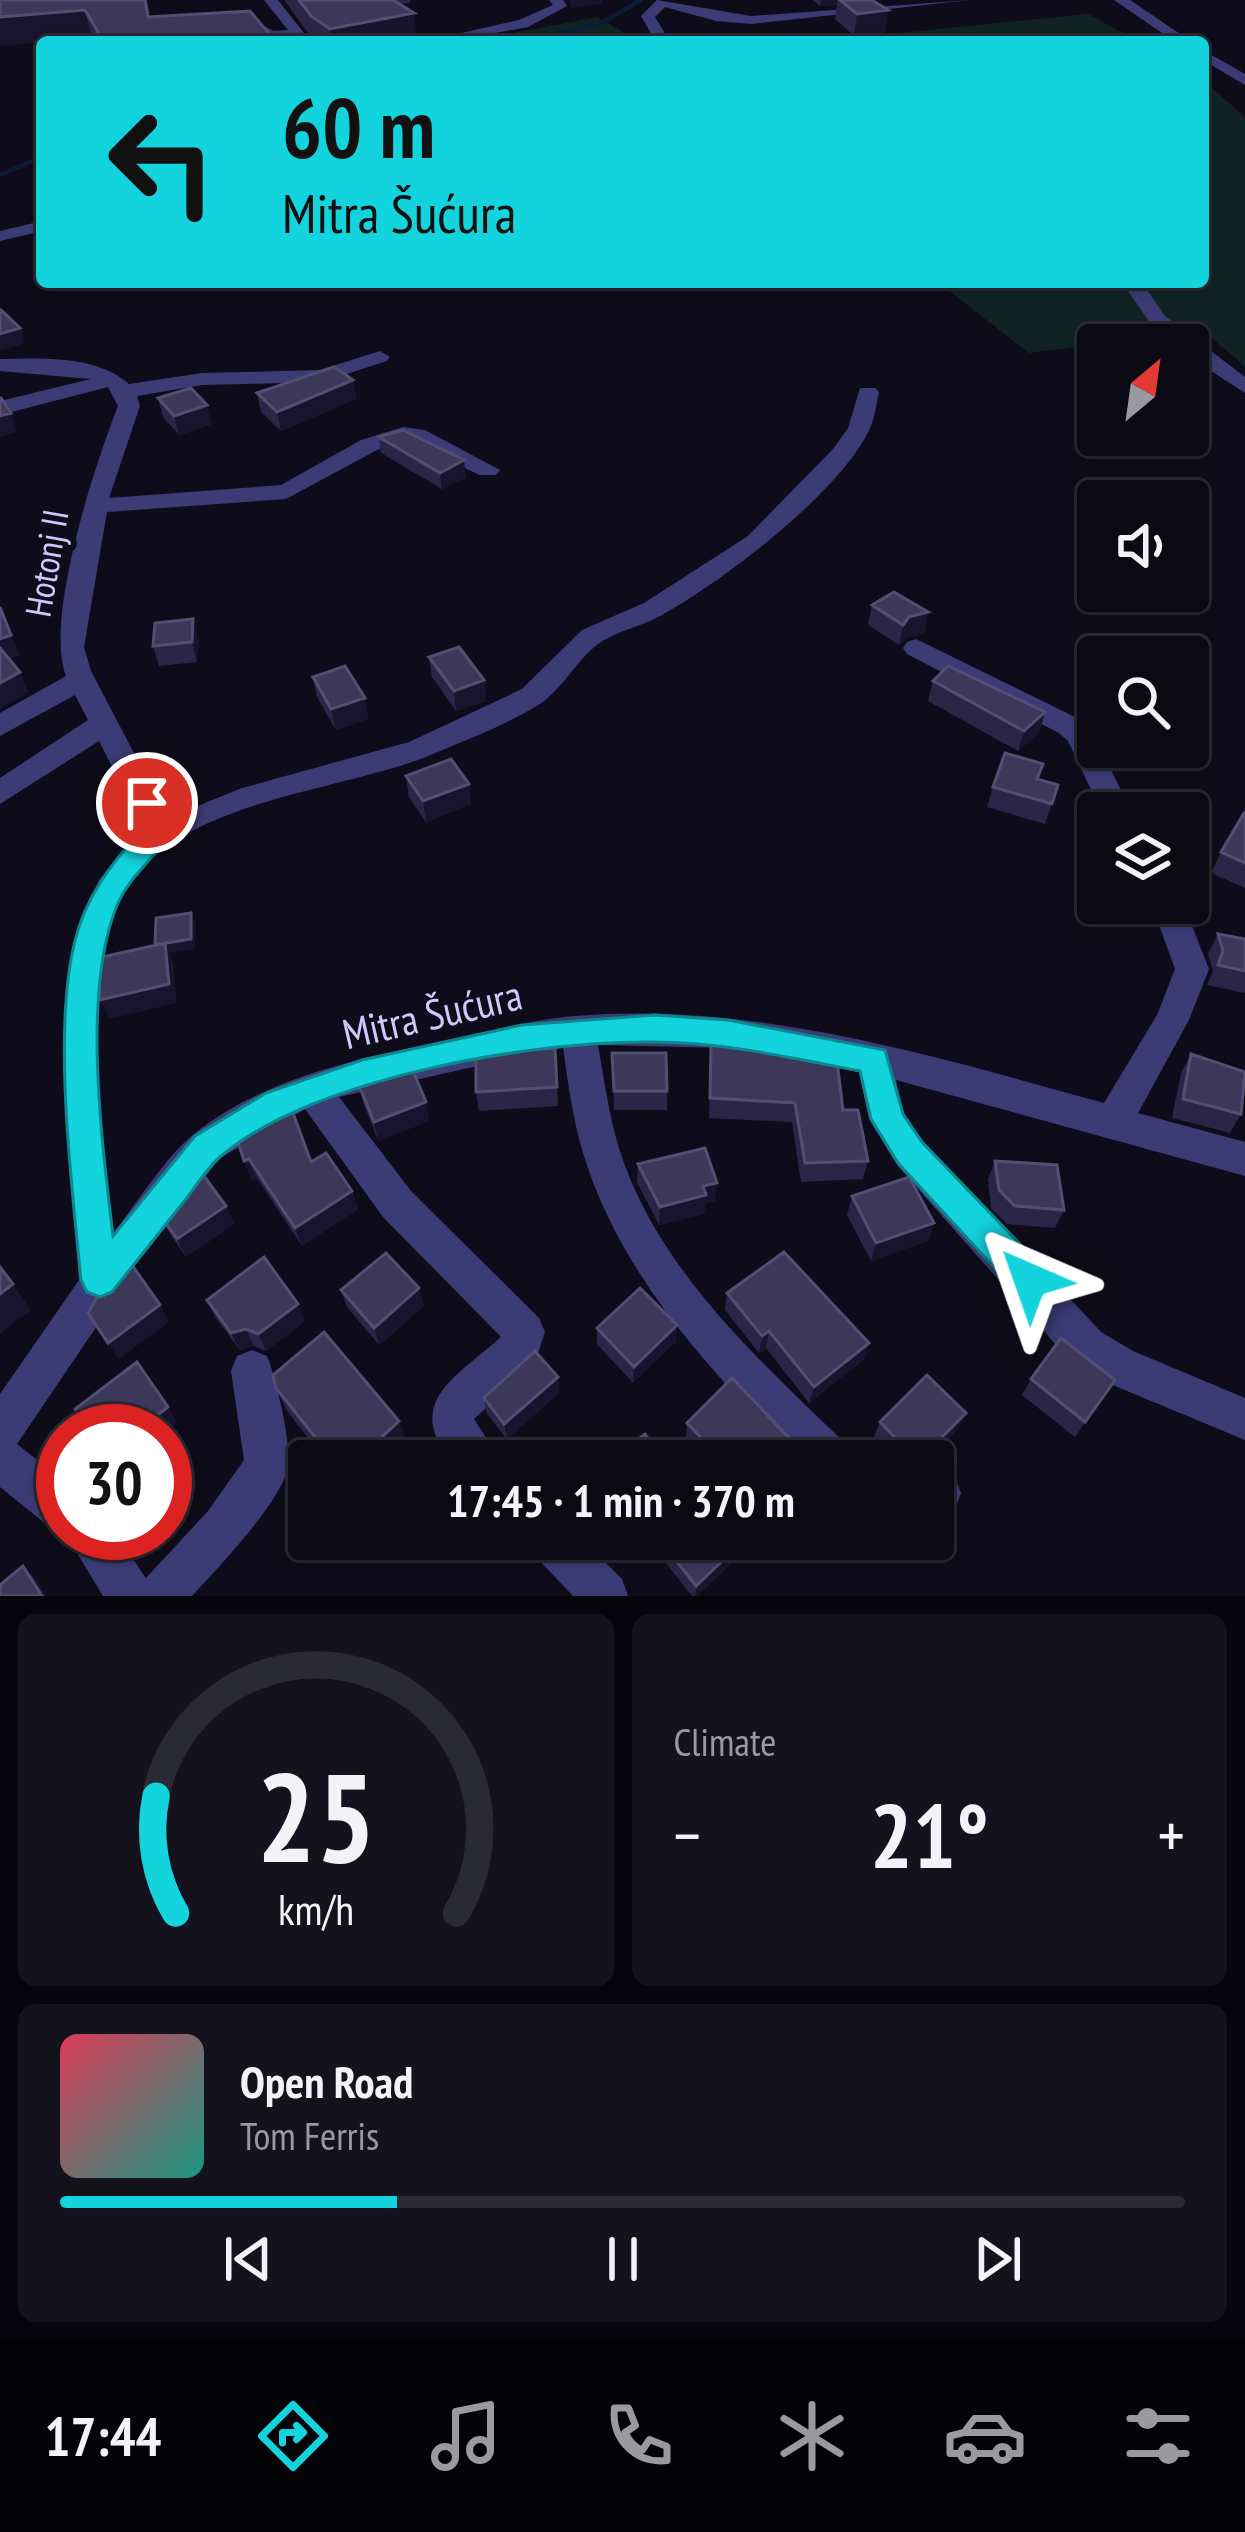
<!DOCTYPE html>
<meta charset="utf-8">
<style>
:root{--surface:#0a0914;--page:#13121d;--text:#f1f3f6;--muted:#999aa0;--line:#2a2a34;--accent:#13d3dd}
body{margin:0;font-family:"PT Sans Narrow",sans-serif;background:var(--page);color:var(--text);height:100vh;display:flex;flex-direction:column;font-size:45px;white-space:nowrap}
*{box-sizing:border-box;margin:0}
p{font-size:39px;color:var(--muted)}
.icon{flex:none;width:66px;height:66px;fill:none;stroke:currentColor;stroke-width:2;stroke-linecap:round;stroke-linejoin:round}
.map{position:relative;height:1596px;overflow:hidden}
.panel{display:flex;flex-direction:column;gap:18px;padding:18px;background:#06050b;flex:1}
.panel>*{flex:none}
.top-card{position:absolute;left:36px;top:36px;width:1173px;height:252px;border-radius:12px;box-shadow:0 3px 9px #0004,0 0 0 3px var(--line);background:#13d3dd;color:#111;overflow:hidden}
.needle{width:78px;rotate:29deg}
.tools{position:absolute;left:1077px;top:324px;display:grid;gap:24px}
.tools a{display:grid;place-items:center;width:132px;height:132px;border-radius:12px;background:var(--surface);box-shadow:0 3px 9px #0004,0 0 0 3px var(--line);font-size:60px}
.speed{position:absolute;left:36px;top:1404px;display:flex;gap:24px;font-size:60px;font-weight:700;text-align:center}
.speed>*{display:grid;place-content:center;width:156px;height:156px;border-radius:50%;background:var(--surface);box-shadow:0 3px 9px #0004,0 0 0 3px var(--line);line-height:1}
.speed .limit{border:18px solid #d22;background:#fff;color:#111}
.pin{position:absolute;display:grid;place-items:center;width:102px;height:102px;color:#fff;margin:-51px;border:6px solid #fff;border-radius:50%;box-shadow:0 3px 12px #0007}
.me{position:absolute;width:132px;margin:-66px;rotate:317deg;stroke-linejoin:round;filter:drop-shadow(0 0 9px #0008)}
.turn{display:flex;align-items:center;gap:42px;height:252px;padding:0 48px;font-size:54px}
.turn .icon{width:156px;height:156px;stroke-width:2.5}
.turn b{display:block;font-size:84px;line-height:102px}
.big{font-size:90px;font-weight:700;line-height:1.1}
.panel .widget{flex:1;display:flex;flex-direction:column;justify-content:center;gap:18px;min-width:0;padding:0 42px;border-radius:18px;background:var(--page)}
.panel .dial{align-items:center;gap:0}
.dial svg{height:312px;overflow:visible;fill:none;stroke:var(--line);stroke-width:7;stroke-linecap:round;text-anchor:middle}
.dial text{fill:var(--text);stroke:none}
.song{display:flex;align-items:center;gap:36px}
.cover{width:144px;height:144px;border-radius:18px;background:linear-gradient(135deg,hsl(350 70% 55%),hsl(170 70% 35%))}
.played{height:12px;border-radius:6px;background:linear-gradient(90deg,var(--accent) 30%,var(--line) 30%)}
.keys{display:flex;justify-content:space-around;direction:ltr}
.heat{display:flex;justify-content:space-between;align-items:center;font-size:66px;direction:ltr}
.panel .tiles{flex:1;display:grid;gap:18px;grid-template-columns:1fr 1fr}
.widget:last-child{grid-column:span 2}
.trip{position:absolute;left:288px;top:1440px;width:666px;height:120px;border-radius:12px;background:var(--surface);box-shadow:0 3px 9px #0004,0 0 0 3px var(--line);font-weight:700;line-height:120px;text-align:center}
.tabs{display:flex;height:192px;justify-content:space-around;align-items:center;background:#040408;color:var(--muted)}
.tabs .icon{width:84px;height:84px}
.tabs .on{color:var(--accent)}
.tabs b{font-size:54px;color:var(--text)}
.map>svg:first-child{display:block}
.green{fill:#102322}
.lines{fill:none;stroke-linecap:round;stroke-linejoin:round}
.stream{stroke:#0c1c33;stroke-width:4.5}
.minor{fill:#3b3c75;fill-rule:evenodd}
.wall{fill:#2b2647}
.shaded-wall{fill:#18142d}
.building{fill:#3d385a;stroke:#534f73;stroke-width:3}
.route{fill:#13d3dd;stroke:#0c8990;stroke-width:3}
.labels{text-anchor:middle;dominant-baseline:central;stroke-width:12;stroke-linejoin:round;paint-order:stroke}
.street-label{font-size:36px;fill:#cdcafa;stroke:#0e0c1a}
.near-street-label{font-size:42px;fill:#cdcafa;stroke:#0e0c1a}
</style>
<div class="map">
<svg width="1245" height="1596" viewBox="0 0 1245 1596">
<rect width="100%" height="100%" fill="#0e0c1a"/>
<path class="green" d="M1088 14 1140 42H812Z
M597 17 640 42H466Z
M1203 80 1245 117V366L1203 331 1029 353 938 282H1203Z"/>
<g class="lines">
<path class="stream" d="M524 42 602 23 641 0
M0 175 42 157"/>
<path class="minor" d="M264 0H278L311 42 295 37 269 40 260 34 159 42 263 25 273 31 288 30Z
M549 0H563L567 6 528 27 451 41 444 37 519 20 553 5Z
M657 0 751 16 971 0 751 24 716 21 665 7 655 17 669 40 656 42 641 16Z
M1114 0H1130L1192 42H1175Z
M1203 50 1245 74V85L1203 60Z
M42 221V231L0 241V231Z
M1122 282H1142L1164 315 1245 377V393L1188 356V345H1175L1150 323Z
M380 351 390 357 387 361 322 382 202 385 137 396 140 406 109 498 281 485 361 440 403 427 425 430 500 470 496 475H480L405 441 377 450 286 499 107 512 84 647 91 671 168 818 242 788 409 742 522 689 582 630 644 603 748 536 833 449 848 428 860 388H876L879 393C876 404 875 418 870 428 842 491 722 582 662 615 644 625 622 630 604 640 579 655 564 688 540 704 508 724 467 740 433 754 340 793 180 798 125 891 74 978 103 1136 114 1232 139 1201 164 1158 195 1133 260 1082 343 1062 422 1046 472 1036 524 1020 575 1016 754 1001 933 1056 1104 1103L1157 1015 1175 969 1151 903H1183L1209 969 1189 1020 1138 1113 1245 1142V1176L896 1080 904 1113 923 1141 1101 1332 1133 1351 1245 1398V1440L1103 1381 1071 1362 897 1165 869 1119 859 1072 728 1048 598 1045C605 1084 610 1125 624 1163 665 1276 762 1363 847 1445L853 1461H800C712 1373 622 1278 584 1156 573 1121 568 1084 563 1047L339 1097 411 1191 539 1318 545 1332 535 1363 474 1419 501 1461H451C403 1401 458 1376 501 1337L383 1217 305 1109 220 1158 114 1292 105 1314 17 1444 63 1481V1531L47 1525 0 1487V1394L79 1280 63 1062 74 940 99 880 136 836 140 822 99 741 0 804V778L88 720 75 695 0 736V713L66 676C44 618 95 465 118 406L108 387 0 415V401L91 379 0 371V359C41 358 97 355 129 384L202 373 320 370Z
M916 639 1079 719 1094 735 1132 813H1102L1068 741 1059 733 907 654 903 648 907 642Z
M252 1350 267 1356C276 1378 292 1445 288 1467 282 1501 217 1569 192 1596H103L65 1533H115L146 1578 208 1511 244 1460 231 1371 237 1356Z
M939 1471 955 1477 961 1493 955 1509 933 1519V1473Z
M527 1539H582L622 1579 628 1596H573L534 1555Z"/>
</g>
<path class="wall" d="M0 0H147L150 17 276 42H94L92 38Z
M284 0H410V3L399 4 417 40 404 42H315Z
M813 0H872L888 10 885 32 854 36 835 19 837 5 820 6Z
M353 380 356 399 281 431 261 412 257 393Z
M158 398 212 424 179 435 163 417Z
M379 437 466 477 442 489 381 453Z
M872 605 928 612 924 633 906 638 899 645 868 625Z
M199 639 197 662 159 666 153 646Z
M429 657 484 680 486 701 456 711 432 677Z
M313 677 365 698 368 719 336 730 317 697Z
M933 681 1045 712 1039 733 1018 751 928 701Z
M406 776 469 784 471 804 426 822 409 797Z
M1037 779 1058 785 1045 824 987 807 993 787Z
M1245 814V888L1211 873 1221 852Z
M1218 934 1245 939V993L1207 985 1213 971 1208 954Z
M711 1045 770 1053 868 1161 863 1179 801 1182 792 1122 709 1118Z
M555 1048 558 1106 479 1111 476 1092Z
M612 1053 667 1091V1110H614Z
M1191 1054 1241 1114 1230 1133 1172 1118 1181 1073Z
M358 1083 426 1102 429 1121 378 1141 363 1102Z
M244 1161 311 1162 352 1191 358 1209 302 1246 257 1178 252 1180Z
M995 1161 1064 1210 1055 1228 1007 1224 991 1208 988 1179Z
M638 1164 715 1201 705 1204 704 1214 659 1225 637 1182Z
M852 1196 934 1223 928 1241 871 1261 847 1215Z
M226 1206 234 1224 186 1257 168 1231 159 1213Z
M419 1288 424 1306 379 1345 347 1307 341 1290Z
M727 1293 864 1359 809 1403 766 1348 759 1353 725 1310Z
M207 1300 305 1321 266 1351 254 1346 240 1350 215 1317Z
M597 1328 676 1341 633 1383 597 1344Z
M558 1377 559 1393 507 1439 487 1414 484 1398Z
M1031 1379 1115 1380 1075 1437 1022 1395Z
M276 1388 399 1421 407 1444 389 1461H326L287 1411Z
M880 1422 958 1429 927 1461H897L874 1437Z
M687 1423 788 1455 782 1461H707L686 1438Z
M647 1539H747L745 1550 697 1596H692Z"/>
<path class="shaded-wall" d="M570 0H602V4L571 8Z
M821 0H837V5L820 6Z
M85 10 92 38 0 46V17Z
M888 10 885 32 854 36 857 14Z
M414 13 417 40 404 42H331L330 29Z
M20 328 25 343 0 351V334Z
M353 380 356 399 281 431 277 412Z
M207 405 212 424 179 435 174 416Z
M11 413 17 432 0 437V416Z
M464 460 466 477 442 489 440 473Z
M928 612 924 633 906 638 899 645 903 625 909 617Z
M193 619 199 639 197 662 192 642Z
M9 627 20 656 3 661 0 655V639Z
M20 672 28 692 0 709V683Z
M484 680 486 701 456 711 454 691Z
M365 698 368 719 336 730 331 709Z
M1045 712 1039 733 1018 751 1024 731Z
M469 784 471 804 426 822 423 801Z
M191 913 195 923V949L169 953 173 963 177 1003 109 1019 100 1000 155 945Z
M426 1102 429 1121 378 1141 374 1122Z
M249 1159 257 1178 252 1180 244 1161Z
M717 1183 715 1201 705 1204 704 1214 659 1225 660 1207 703 1186Z
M352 1191 358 1209 302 1246 295 1228Z
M226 1206 234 1224 186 1257 177 1239Z
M934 1223 928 1241 871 1261 876 1243Z
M13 1284 31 1310 0 1334V1294Z
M419 1288 424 1306 379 1345 374 1328Z
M298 1304 305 1321 266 1351 258 1334Z
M160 1305 169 1322 119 1359 108 1343Z
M677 1325 676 1341 633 1383 634 1367Z
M246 1329 254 1346 240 1350 231 1333Z
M769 1331 766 1348 759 1353 762 1336Z
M869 1343 864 1359 809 1403 814 1387Z
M558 1377 559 1393 507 1439 504 1424Z
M168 1407 177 1423 165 1433V1431H137Z
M966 1413 958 1429 927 1461H919Z
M399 1421 407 1444 389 1461H356Z
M791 1440 788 1455 782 1461H772Z
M745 1539H747L745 1550 697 1596H695L696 1586Z
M23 1566 36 1579 47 1596H42Z"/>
<path class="building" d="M0 0H145L148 17 250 11 276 42H104L85 10 0 17Z
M299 0H393L414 13 330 29 311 16Z
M840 0H872L888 10 857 14Z
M0 310H1L20 328 0 334Z
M334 367 353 380 277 412 257 393Z
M191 388 207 405 174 416 158 398Z
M0 398H1L11 413 0 416Z
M403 430 464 460 440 473 379 437Z
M894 592 928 612 909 617 903 625 872 605Z
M0 607 11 635 0 639Z
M193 619 192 642 153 646 155 623Z
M459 647 484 680 454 691 429 657Z
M0 648 20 672 0 683Z
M345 666 365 698 331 709 313 677Z
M948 666 1045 712 1024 731 933 681Z
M1005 753 1043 764 1037 779 1058 785 1052 804 993 787Z
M451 759 469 784 423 801 406 776Z
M1244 813 1245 814V863L1221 852Z
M191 913V939L155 945 156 918Z
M1218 934 1245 939V971L1218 965 1223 951Z
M165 943 169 984 100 1000 98 958Z
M711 1045 770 1048V1053H836L843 1110H858L868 1161 805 1163 795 1103 710 1098Z
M555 1048 557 1087 476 1092V1053Z
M612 1053H666L667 1091H614Z
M1191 1054 1245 1072 1241 1114 1183 1099Z
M411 1066 426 1102 374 1122 358 1083Z
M289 1102 311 1162 326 1153 352 1191 295 1228 249 1159 244 1161 235 1132Z
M705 1148 717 1183 703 1186 706 1195 660 1207 638 1164Z
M995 1161 1057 1165 1064 1210 1015 1206 999 1190Z
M198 1168 226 1206 177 1239 159 1213Z
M909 1177 934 1223 876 1243 852 1196Z
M784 1252 869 1343 814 1387 769 1331 762 1336 727 1293Z
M386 1253 419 1288 374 1328 341 1290Z
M264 1257 298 1304 258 1334 246 1329 231 1333 207 1300Z
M132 1265 160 1305 108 1343 88 1313 104 1285Z
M0 1267 13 1284 0 1294Z
M640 1288 677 1325 634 1367 597 1328Z
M324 1332 399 1421 356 1461H334L276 1388 273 1375Z
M1061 1338 1115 1380 1085 1422 1031 1379Z
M535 1351 558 1377 504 1424 484 1398Z
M137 1362 168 1407 137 1431H89L75 1409Z
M927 1375 966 1413 918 1461 880 1422Z
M732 1378 791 1440 772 1461H724L687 1423Z
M645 1434 664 1461H608Z
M659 1539H745L696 1586Z
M23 1566 42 1596H0V1585Z"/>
<path class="route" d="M147 793C164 798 169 819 168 836 153 860 130 876 118 903 81 989 102 1142 113 1236L195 1136 266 1093 362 1060 522 1025 655 1015 728 1020 885 1050 903 1114 922 1142 1043 1268 1048 1280 1043 1292 1030 1298 1017 1292 898 1163 871 1119 860 1071C792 1058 723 1042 653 1042 535 1040 311 1078 220 1157 207 1168 196 1186 186 1199 161 1230 137 1261 112 1292L100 1297 87 1292 81 1280C72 1186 52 1031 75 941 85 898 111 864 140 832L133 803Z"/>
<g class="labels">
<g class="street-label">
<text transform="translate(46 563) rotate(-80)">Hotonj II</text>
</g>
<g class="near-street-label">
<text transform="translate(432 1014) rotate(-13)">Mitra Šućura</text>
</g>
</g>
</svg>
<div class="tools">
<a><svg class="needle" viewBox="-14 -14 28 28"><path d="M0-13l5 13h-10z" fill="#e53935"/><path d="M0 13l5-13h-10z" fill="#999aa0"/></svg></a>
<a><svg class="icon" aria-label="sound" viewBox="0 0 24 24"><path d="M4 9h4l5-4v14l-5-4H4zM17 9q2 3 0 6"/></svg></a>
<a><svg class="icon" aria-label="search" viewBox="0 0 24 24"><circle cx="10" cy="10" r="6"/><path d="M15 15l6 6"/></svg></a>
<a><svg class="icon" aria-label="layers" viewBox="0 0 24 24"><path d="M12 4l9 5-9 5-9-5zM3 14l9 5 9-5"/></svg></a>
</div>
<div class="speed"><div class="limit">30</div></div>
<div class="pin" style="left:147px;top:803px;background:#d93025"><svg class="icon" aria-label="arrive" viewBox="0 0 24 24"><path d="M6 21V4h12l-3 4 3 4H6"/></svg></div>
<svg class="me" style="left:1030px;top:1280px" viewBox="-20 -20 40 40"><path d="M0-17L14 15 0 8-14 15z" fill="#13d3dd" stroke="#fff" stroke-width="4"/></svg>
<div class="trip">17:45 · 1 min · 370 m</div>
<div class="top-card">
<div class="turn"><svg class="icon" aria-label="left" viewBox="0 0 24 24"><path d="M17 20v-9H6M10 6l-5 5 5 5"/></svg><div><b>60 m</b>Mitra Šućura</div></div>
</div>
</div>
<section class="panel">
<div class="tiles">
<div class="widget dial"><svg viewBox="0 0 100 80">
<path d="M14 69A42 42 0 1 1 86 69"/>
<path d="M14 69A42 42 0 0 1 9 39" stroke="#13d3dd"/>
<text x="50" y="56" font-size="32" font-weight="700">25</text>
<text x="50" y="72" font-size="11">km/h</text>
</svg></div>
<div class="widget"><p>Climate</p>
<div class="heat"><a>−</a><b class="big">21°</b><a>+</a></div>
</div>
<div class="widget">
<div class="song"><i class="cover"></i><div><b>Open Road</b><p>Tom Ferris</p></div></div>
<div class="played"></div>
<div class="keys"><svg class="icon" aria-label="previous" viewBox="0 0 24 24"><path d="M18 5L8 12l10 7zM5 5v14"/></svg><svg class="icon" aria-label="pause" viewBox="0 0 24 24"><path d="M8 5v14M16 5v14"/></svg><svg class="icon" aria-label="next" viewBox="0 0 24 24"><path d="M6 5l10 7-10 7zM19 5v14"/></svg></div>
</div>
</div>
</section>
<nav class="tabs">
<b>17:44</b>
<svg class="icon on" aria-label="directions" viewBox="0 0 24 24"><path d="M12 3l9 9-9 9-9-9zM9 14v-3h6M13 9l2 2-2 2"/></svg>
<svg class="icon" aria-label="music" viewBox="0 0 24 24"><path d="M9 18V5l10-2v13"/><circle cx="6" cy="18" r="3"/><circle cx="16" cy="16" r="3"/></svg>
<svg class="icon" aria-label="phone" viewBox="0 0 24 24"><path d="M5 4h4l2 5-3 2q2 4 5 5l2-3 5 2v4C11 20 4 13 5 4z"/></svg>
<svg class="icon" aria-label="climate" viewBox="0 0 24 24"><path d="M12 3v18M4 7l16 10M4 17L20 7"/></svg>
<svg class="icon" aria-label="car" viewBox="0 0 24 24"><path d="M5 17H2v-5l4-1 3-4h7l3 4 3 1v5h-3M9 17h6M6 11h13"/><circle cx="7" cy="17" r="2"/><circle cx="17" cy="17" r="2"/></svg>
<svg class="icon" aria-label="filters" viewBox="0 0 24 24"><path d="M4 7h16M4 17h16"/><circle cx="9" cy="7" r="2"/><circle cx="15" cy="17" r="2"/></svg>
</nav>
